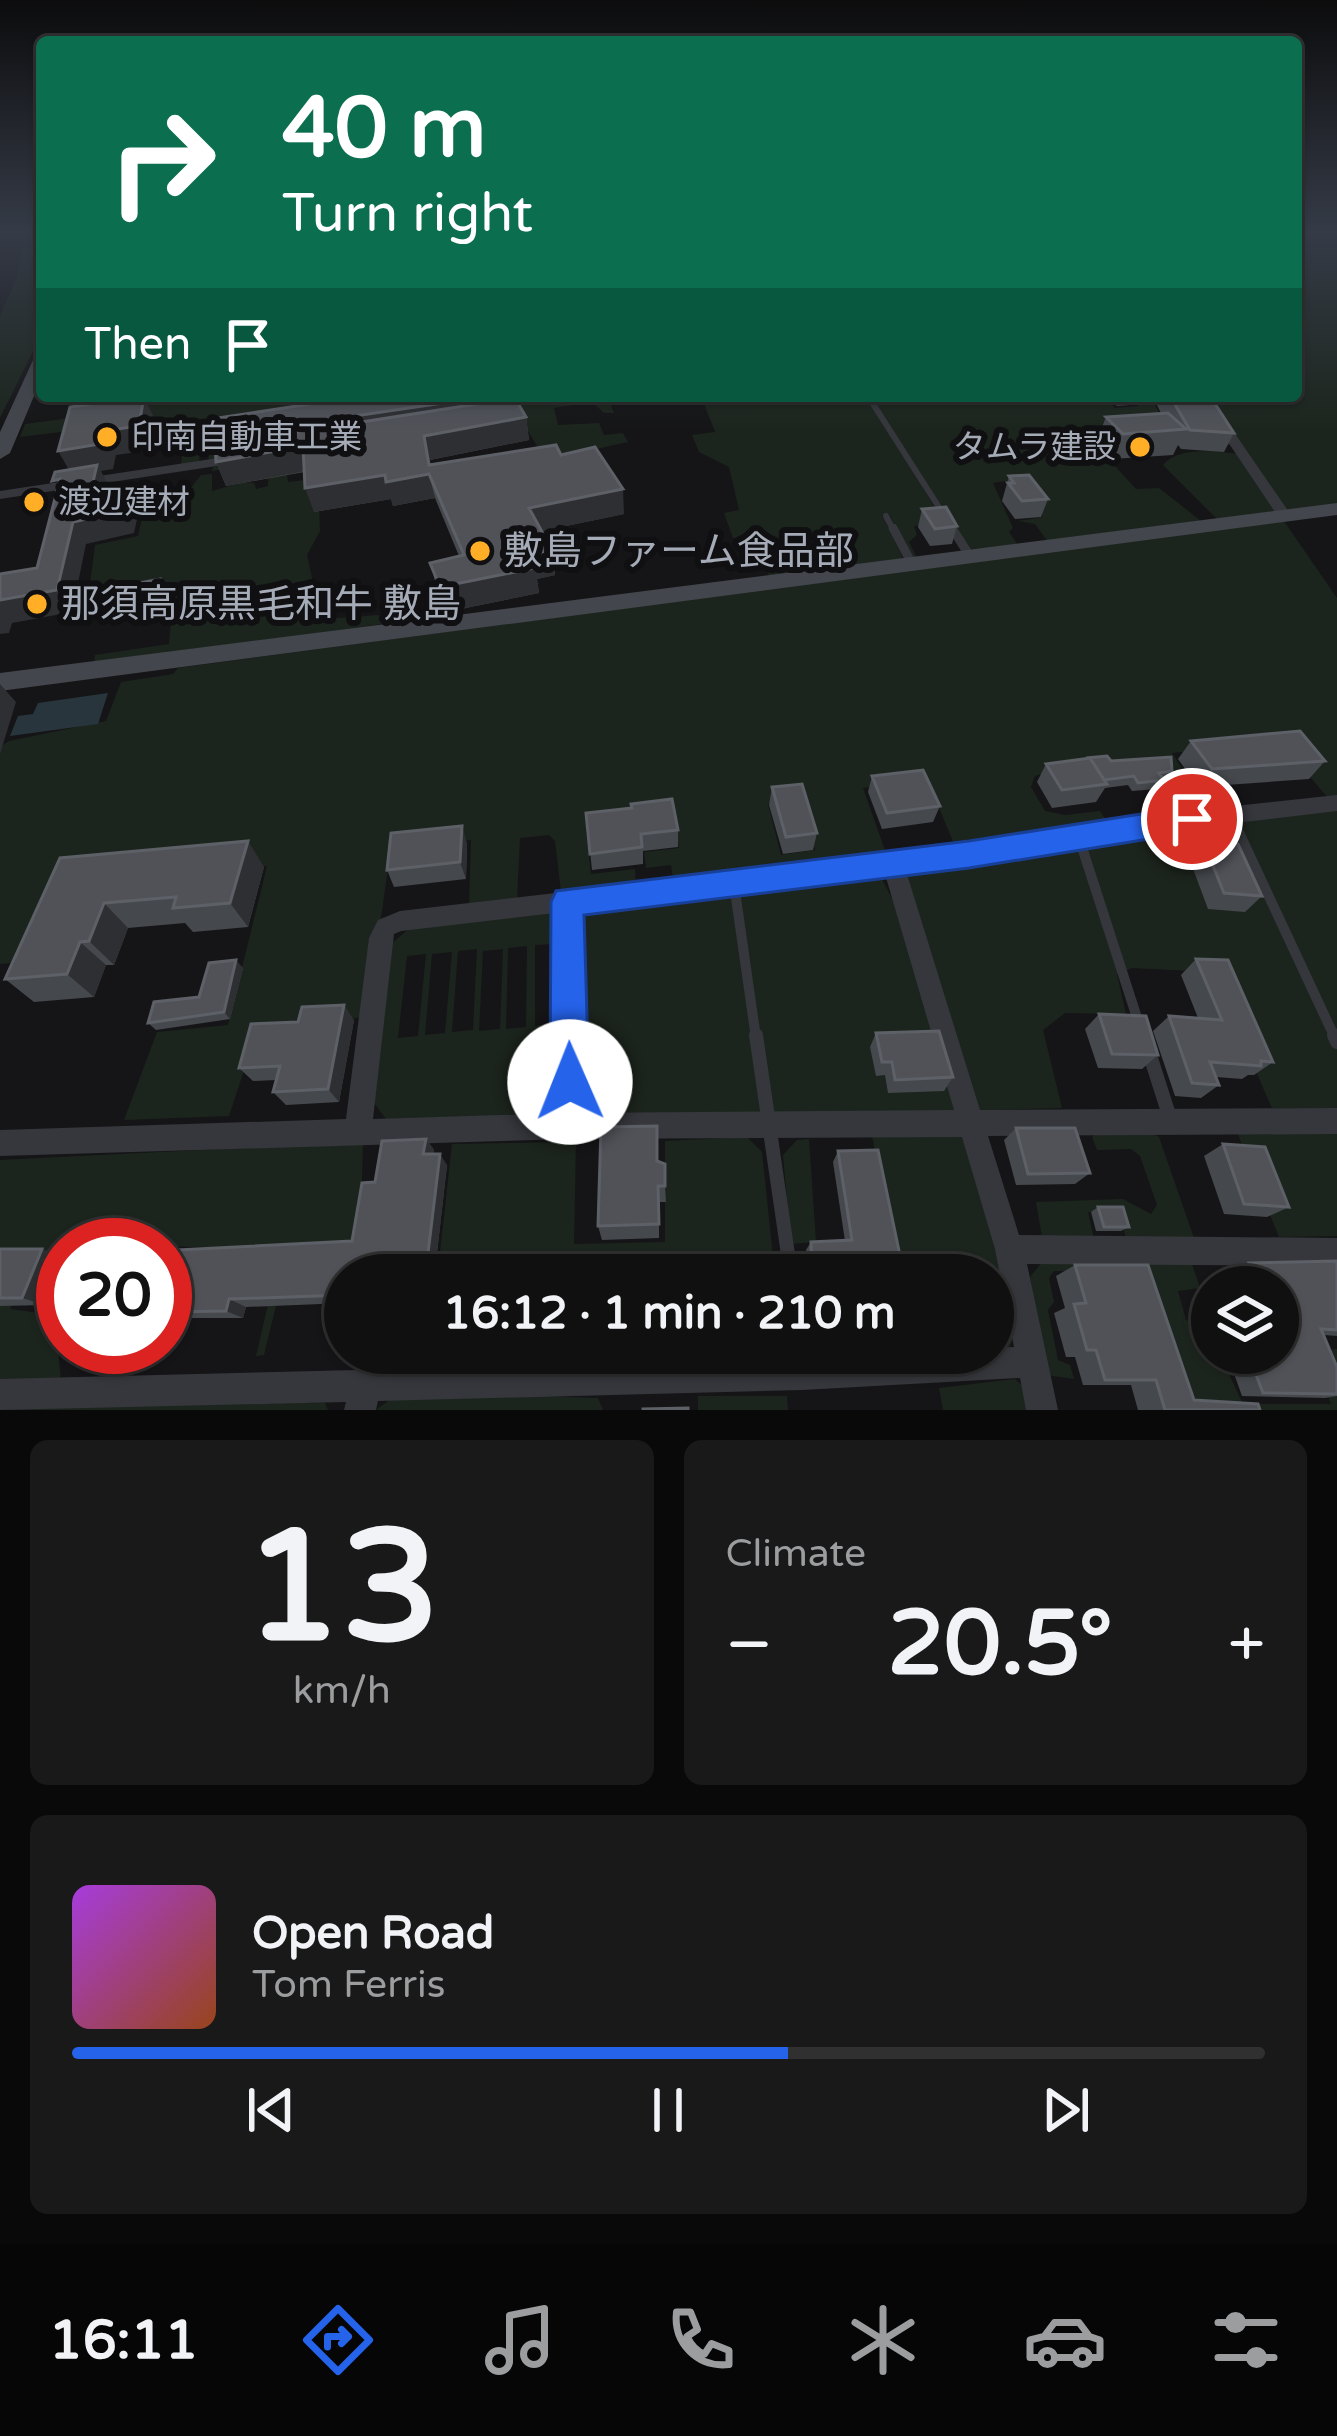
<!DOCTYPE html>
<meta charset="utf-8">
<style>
:root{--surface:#101011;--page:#19191a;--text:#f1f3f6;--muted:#9c9d9f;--line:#303031;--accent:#2563eb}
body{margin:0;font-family:"Varela Round","Noto Sans JP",sans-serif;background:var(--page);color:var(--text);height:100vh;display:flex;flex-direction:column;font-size:45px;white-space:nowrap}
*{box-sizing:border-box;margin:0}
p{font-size:39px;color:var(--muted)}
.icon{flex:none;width:66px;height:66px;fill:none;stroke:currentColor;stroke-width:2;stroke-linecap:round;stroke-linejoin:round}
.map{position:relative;height:1410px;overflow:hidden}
.drawer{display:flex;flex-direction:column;gap:30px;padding:30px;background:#090909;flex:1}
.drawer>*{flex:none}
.top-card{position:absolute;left:36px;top:36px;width:1266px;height:366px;border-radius:12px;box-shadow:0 3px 9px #0004,0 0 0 3px var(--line);background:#0b6e4f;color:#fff;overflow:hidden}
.controls{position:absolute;left:1191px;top:1266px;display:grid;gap:24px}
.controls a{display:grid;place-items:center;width:108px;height:108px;border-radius:50%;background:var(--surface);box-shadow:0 3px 9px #0004,0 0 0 3px var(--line);font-size:60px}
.speed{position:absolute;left:36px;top:1218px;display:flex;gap:24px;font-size:60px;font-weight:700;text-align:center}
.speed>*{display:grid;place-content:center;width:156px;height:156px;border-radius:50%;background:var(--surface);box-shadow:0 3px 9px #0004,0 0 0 3px var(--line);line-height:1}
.speed .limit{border:18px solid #d22;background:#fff;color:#111}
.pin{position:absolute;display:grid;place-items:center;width:102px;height:102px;color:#fff;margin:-51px;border:6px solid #fff;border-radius:50%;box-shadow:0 3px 12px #0007}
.me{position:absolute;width:132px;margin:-66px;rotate:359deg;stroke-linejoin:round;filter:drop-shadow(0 0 9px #0008)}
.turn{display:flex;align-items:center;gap:42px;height:252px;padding:0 48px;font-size:54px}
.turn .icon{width:156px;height:156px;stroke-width:2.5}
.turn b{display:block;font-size:84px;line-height:102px}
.then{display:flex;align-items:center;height:114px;padding:0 48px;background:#0003;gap:24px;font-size:45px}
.big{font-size:90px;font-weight:700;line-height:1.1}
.drawer .card{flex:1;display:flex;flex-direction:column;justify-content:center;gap:18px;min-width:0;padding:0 42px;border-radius:18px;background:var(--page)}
.drawer .dial{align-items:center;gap:0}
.dial b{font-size:156px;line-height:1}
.song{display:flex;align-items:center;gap:36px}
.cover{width:144px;height:144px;border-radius:18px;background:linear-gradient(135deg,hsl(280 70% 55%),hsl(20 70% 35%))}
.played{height:12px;border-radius:6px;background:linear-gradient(90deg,var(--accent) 60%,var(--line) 60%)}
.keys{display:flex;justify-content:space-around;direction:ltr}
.heat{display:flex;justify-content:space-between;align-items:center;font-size:66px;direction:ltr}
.drawer .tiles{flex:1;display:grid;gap:30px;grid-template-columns:1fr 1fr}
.card:last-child{grid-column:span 2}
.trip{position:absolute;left:324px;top:1254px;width:690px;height:120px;border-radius:60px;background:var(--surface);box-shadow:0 3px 9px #0004,0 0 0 3px var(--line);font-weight:700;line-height:120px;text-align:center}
.dock{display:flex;height:192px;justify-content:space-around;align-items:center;background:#060607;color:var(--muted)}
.dock .icon{width:84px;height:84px}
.dock .current{color:var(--accent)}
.dock b{font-size:54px;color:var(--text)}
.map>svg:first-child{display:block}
.green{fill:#1c251d;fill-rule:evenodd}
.water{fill:#29353c}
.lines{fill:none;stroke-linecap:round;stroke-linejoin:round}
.lane-far3{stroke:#35373c;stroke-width:6}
.lane-far2{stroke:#35373c;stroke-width:9}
.lane-far1{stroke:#35373c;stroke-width:10}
.lane{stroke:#35373c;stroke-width:14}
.street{fill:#35373c;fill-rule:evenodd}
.secondary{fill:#43464c;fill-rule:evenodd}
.wall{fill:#45484c}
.shaded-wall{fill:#2e2f32}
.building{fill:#505258;stroke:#5d6067;stroke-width:3}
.route{fill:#2563eb;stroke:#184099;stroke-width:3}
.poi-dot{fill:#ffae25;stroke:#101012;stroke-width:4.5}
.labels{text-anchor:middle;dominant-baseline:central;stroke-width:12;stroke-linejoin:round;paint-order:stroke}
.far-poi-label{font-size:33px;fill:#a5acb8;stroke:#101012;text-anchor:start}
.poi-label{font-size:39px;fill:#a5acb8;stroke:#101012;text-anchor:start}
</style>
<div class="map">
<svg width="1337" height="1410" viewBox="0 0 1337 1410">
<rect width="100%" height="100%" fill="#151517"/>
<path class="green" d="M1296 231H1337V506L1277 511 1337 598V799H1329L1280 742 1172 753 1209 810 1174 815 1144 766 1075 764 1035 776 1031 787 1045 811 1065 815 1100 811 1108 823 1104 826 1058 831 1071 848 1171 825 1337 802V1111L1274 1113 1213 972 1132 968 1117 974 1126 1014 1065 1013 1043 1030 1062 1108 575 1121 572 907 577 895 814 870 835 876 879 874 896 906 902 904 891 871 896 860 950 850 954 844 933 793 920 781 863 788 887 856 673 878 671 865 646 868 644 852 679 848 674 815 593 825 586 831 591 874 635 869 636 885 561 892 555 841 549 835 520 838 517 899 469 905 471 840 391 847 369 1003 360 1017C318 1026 296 1045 253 1043L229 1116 124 1120 157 1032 228 1025 267 866 84 882 51 959 0 964V747L9 741 106 721 121 682 173 674 178 668 773 588 757 539 733 538 724 513 739 510 729 467 699 452 692 435 715 432 701 396H1103L1115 408 1138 406 1129 396H1296ZM1200 397 1210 398 1245 454C1221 453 1180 444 1163 465L1217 519 1201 521 1159 488 1136 489 1093 442 1175 435 1182 442 1232 445 1220 428 1165 424 1151 398ZM1012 480 1043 517 1018 521 1035 524 1048 542 1061 540 1065 548 888 571 885 564 905 562 882 515 889 514 913 560H918L909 542 917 535 914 526 944 524 922 486 927 485 970 549 1019 547 1009 532 1013 528 993 483ZM800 798 815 850 781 855 768 804Z
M25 236H42V333L0 418V316L17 277Z
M132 396H453L222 441 214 444 213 450 260 444 209 461 208 453 200 455 199 462 181 465 184 439 153 443 156 420 20 437 25 424 92 415 97 401Z
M506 396H607L614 413H604L592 402 554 408 558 425 599 423 604 435 623 433 628 442 546 460Z
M317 450 320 531 307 555 320 613 337 618 408 613V620L94 666 95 655 169 644 173 596 138 601 136 615 114 616 112 605 87 608 95 545 138 536 144 509 178 504 201 475 212 474V491L240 483 238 467 212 471 213 467 244 462V482L254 483 256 489 268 486 269 467 286 468 288 482 314 479Z
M547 911 557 915 561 924 564 1096 547 1115 386 1119 374 1103 391 944 410 928ZM554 944V1023L535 1026V945ZM527 946 526 1027 506 1029 508 948ZM477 949 473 1030 452 1032 458 951ZM503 949 500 1029 479 1031 483 951ZM452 952 445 1033 425 1035 432 954ZM426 954 418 1036 398 1038 407 956Z
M871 1130 961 1132 998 1244 1014 1337 1009 1349 993 1353V1275H898Z
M1145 1130 1159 1137 1194 1238 1126 1237 1118 1213 1088 1212 1094 1239 1042 1237 1036 1202 1123 1199 1151 1214 1157 1205 1140 1156 1131 1149 1097 1150 1092 1137 1100 1131Z
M1337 1131V1236L1279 1237 1237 1132Z
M747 1137 762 1152 775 1275H462L464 1253 440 1252 452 1144 576 1142 574 1244 665 1242V1141Z
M809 1139 816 1242 791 1244 783 1155 797 1140Z
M363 1142 360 1246 290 1248 264 1355 256 1356 281 1248 63 1245V1251C31 1254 22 1283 10 1309L47 1314 57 1337 63 1404 325 1403 328 1410H0V1160Z
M1043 1261 1192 1264 1200 1288 1178 1291 1186 1320C1203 1326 1212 1333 1212 1353H1219L1243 1404H1331L1312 1352 1337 1349V1410H1236L1170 1401 1122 1271H1054L1049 1278 1054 1302 1048 1310 1058 1360 1070 1365 1074 1379 1046 1375 1030 1277Z
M475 1353H781L775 1361 494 1371Z
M1015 1379 1032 1394 1040 1410H943L939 1388Z
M543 1396 598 1398 603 1410H376L392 1398Z
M698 1396H787L788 1410H698Z"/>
<path class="water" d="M108 693 98 724 10 736 18 716 33 714 38 703Z"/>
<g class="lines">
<path class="lane-far3" d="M868 396 954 531
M886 516 894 531"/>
<path class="lane-far2" d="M893 528 912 564
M952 528 971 558"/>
<path class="lane-far1" d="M1230 813 1335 1038
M1079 838 1140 1027
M734 884 756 1038
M567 902 569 1038"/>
<path class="lane" d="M569 1035 570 1124
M756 1035 791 1275
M1334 1035 1337 1042
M1148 1049 1170 1118"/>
<path class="street" d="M1197 396H1209L1291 515 1289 518H1279Z
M238 455 243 456V462L0 499V491Z
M1337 795V811L1244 822 906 871 980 1110 1337 1108V1134L988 1136 1019 1235 1337 1238V1266L1027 1264 1058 1410H1026L1020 1378 803 1390 378 1401 376 1410H344L346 1402 0 1410V1379L356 1370 365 1366 373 1369 905 1353H993V1348L1014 1347 995 1249 962 1137 570 1139 0 1156V1130L346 1119 369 938 378 920 400 911 965 846 1244 805ZM885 874 954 1110 570 1113 373 1119 394 934 401 931Z"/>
<path class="secondary" d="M42 353V377L10 453 0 459V432L34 358Z
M1337 503V515L0 691V673Z"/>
</g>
<path class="wall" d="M362 396H509L526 417 529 440 430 460V465L561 455 624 514 542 531 552 550 555 575 537 579 539 593 446 612 437 588 430 563 459 556 435 498 393 506 391 499 314 512 304 472 226 486 216 462 222 444 219 436Z
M1107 396H1210L1234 433 1224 452 1181 449 1178 445 1173 455 1112 459 1096 442 1106 417 1161 413 1156 403 1117 406Z
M1009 476 1048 499 1041 517 1015 519 1002 501Z
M922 509 957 526 952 544 930 546 918 527Z
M1191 741 1325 761 1309 779 1198 787 1178 759Z
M1111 761 1172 771 1157 789 1132 791 1128 785 1105 788 1096 802 1052 808 1037 782 1046 764Z
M872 776 940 806 933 822 882 829 868 792Z
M772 787 817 833 813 850 783 854 769 805Z
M632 808 678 830V847L643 851V864L592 870 586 813Z
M1203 841 1262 896 1245 912 1208 909 1189 858Z
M467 843 466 879 394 887 387 870Z
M60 858 264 867 248 927 193 932 185 923 128 928 114 965H106L94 997 34 1002 5 979Z
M1196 959 1273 1062 1254 1075H1248L1242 1079 1216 1077 1219 1085 1201 1098 1175 1096 1153 1031 1169 1016 1198 1018 1181 975Z
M243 968 230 1019 156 1030 148 1023 199 997Z
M1099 1014 1158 1055 1142 1069 1098 1068 1085 1029Z
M354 1020 339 1102 286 1105 273 1092 276 1080 253 1081 239 1068Z
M876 1033 953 1077 944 1091 888 1093 885 1075 876 1076 870 1047Z
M1016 1128 1090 1173 1075 1184 1016 1185 1004 1140Z
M426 1139 434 1150 433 1154 447 1165 437 1253 452 1261 451 1275H345V1303L246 1307 243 1318H177L165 1314V1289L352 1241 375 1182Z
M1223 1144 1289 1207 1267 1217 1224 1214 1204 1156Z
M838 1151 904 1275H807L806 1250 811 1242 845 1241 833 1162Z
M657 1161 665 1186 666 1202H659V1238L602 1240 598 1226Z
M1098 1207 1129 1227 1121 1231H1096L1091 1212Z
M0 1249 46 1305 0 1306Z
M1337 1261V1336L1324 1335 1337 1367V1396L1325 1398 1242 1396 1227 1354 1278 1353V1287H1238L1231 1270 1249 1263Z
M1075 1265 1194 1400 1260 1410H1138L1131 1385H1083L1075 1357H1066L1054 1313 1065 1308 1056 1276Z"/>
<path class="shaded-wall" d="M144 396 155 420 151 450 116 455 113 469 101 471 109 487 103 515 72 475 58 451 103 431Z
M491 396H509L511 409 225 452 219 436Z
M526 417 529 440 430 460 435 489 424 436Z
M303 446 311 470 226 486 216 462Z
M429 474 435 498 393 506 391 499 314 512 305 488 385 475Z
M127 488 139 510 134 533 86 544 72 612 12 623 9 633 0 634V600L57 590 73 522Z
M623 489 624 514 533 533 529 508Z
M552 550 555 575 537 579 539 593 446 612 440 587 529 555Z
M160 579 170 597 169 617 143 622 131 604Z
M0 684 16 702 0 754Z
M462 826 467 843 466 879 460 862Z
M248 841 264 867 248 927 230 903Z
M104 903 128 928 114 965 89 941Z
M80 942 106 965 94 997 67 974Z
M236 960 243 968 230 1019 224 1012Z
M344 1005 354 1020 339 1102 328 1089Z
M426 1139 434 1150 432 1166 423 1154Z
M440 1154 447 1165 436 1262 428 1253Z
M42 1249 63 1257V1262L46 1305 22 1298Z
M444 1253 452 1261 451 1275H441Z
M229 1299 246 1307 243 1318 226 1311Z"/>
<path class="building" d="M144 396 139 426 103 431 100 444 58 451 70 407Z
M362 396H491L219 436 218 418Z
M1170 396H1210L1234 433 1190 430Z
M515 398 526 417 424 436 429 465 556 445 561 455 595 447 623 489 529 508 552 550 529 555 535 568 440 587 430 563 464 555 429 474 386 482 385 475 305 488 303 446 216 462 215 445Z
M1168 413 1186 429 1123 434 1106 417Z
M97 465 90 494 127 488 122 511 73 522 57 590 0 600V574L37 568 60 479 52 481 55 472Z
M1029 475 1048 499 1022 501 1008 483H1014L1009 476Z
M946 507 957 526 935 529 922 509Z
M160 579 158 599 131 604 134 584Z
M1300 731 1325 761 1212 769 1191 741Z
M1107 756 1111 761 1171 757 1172 771 1159 773 1164 780 1138 783 1134 776 1104 780 1090 758H1086Z
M1090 758 1107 784 1062 790 1046 764Z
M923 770 940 806 887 813 872 776Z
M802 784 817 833 786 837 772 787Z
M672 799 678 830 641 834 642 847 590 854 586 813 632 808 631 804Z
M462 826 460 862 387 870 391 833Z
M248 841 230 903 173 908 176 897 104 903 89 941 80 942 67 974 5 979 60 858Z
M1203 841 1238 844 1262 896 1224 893Z
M1196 959 1228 960 1273 1062 1261 1061V1066L1210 1062 1219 1085 1192 1083 1169 1016 1222 1020Z
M236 960 224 1012 148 1023 154 1002 199 997 209 963Z
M344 1005 328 1089 273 1092 280 1066 239 1068 251 1024 298 1022 302 1007Z
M1099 1014 1146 1016 1158 1055 1112 1054Z
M939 1031 953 1077 895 1080 892 1062H882L876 1033Z
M657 1126V1161L665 1164V1186H658L659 1224 598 1226 601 1127Z
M1016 1128H1075L1090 1173 1028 1174Z
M426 1139 423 1154H440L428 1253H444L441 1275H345V1295L229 1299 226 1311 165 1312V1289L178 1250 352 1241 362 1183 375 1182 382 1141Z
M1223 1144 1265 1147 1289 1207 1244 1204Z
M878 1150 904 1275H812L811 1242 852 1240 838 1151Z
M1098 1207H1123L1129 1227H1104Z
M0 1249H42L22 1298H0Z
M1337 1261V1330L1321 1329 1337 1367V1394L1263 1393 1248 1353H1278V1349L1285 1350 1278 1332V1287H1259L1249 1263Z
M1075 1265H1148L1194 1400 1258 1404 1260 1410H1165L1156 1380H1105L1096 1350H1087L1074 1304 1086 1303Z
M688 1408V1410H643V1409Z"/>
<linearGradient id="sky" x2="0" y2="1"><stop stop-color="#0c0c0d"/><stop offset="0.54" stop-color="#353b47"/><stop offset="1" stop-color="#353b47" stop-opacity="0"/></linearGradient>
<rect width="1337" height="429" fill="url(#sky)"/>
<path class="route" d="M1192 806 1203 810 1207 819 1203 828 1192 832 969 868 584 915 589 1082 583 1095 570 1101 556 1095 550 1082 551 902 556 891 969 841Z"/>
<g class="poi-dot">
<circle cx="107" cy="437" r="12"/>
<circle cx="1140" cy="447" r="12"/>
<circle cx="34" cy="502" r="12"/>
<circle cx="480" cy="551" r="12"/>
<circle cx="37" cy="604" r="12"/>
</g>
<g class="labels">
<g class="far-poi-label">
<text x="131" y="437">印南自動車工業</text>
<text x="1116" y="447" text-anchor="end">タムラ建設</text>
<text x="58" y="502">渡辺建材</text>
</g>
<g class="poi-label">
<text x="504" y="551">敷島ファーム食品部</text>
<text x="61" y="604">那須高原黒毛和牛 敷島</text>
</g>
</g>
</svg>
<div class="controls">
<a><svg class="icon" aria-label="layers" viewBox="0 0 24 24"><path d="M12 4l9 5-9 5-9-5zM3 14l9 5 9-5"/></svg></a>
</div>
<div class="speed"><div class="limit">20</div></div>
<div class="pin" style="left:1192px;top:819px;background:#d93025"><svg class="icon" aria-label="arrive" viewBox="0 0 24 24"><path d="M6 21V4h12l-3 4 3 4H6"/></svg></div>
<svg class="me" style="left:570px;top:1082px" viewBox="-20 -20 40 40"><circle r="19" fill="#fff"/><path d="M0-13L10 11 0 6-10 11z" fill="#2563eb"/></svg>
<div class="trip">16:12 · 1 min · 210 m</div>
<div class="top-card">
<div class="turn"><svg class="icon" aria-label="right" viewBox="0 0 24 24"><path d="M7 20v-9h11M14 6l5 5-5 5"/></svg><div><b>40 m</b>Turn right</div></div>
<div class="then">Then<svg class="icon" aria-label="arrive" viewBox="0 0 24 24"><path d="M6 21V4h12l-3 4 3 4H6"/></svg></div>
</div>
</div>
<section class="drawer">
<div class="tiles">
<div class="card dial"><b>13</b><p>km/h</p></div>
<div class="card"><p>Climate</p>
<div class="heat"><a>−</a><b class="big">20.5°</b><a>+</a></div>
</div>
<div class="card">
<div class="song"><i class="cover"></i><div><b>Open Road</b><p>Tom Ferris</p></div></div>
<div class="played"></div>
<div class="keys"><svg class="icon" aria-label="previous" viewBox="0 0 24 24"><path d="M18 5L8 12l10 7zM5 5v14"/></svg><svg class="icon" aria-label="pause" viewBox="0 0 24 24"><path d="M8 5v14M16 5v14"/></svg><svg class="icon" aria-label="next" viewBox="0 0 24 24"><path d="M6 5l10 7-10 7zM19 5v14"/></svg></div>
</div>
</div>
</section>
<nav class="dock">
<b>16:11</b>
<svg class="icon current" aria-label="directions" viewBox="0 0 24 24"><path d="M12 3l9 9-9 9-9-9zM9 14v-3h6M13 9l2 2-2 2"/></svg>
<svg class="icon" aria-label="music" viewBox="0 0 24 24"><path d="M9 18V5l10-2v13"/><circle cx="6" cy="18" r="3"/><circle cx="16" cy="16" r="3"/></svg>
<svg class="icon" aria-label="phone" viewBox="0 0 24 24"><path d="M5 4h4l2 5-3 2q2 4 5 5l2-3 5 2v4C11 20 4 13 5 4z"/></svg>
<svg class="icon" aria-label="climate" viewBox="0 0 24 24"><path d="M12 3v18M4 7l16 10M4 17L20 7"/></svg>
<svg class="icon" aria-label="car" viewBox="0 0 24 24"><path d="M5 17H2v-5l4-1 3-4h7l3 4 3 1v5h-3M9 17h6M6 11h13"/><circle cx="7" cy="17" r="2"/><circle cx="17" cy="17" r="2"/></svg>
<svg class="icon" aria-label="filters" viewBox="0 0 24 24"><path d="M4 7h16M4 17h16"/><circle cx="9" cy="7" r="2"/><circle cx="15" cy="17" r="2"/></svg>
</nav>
